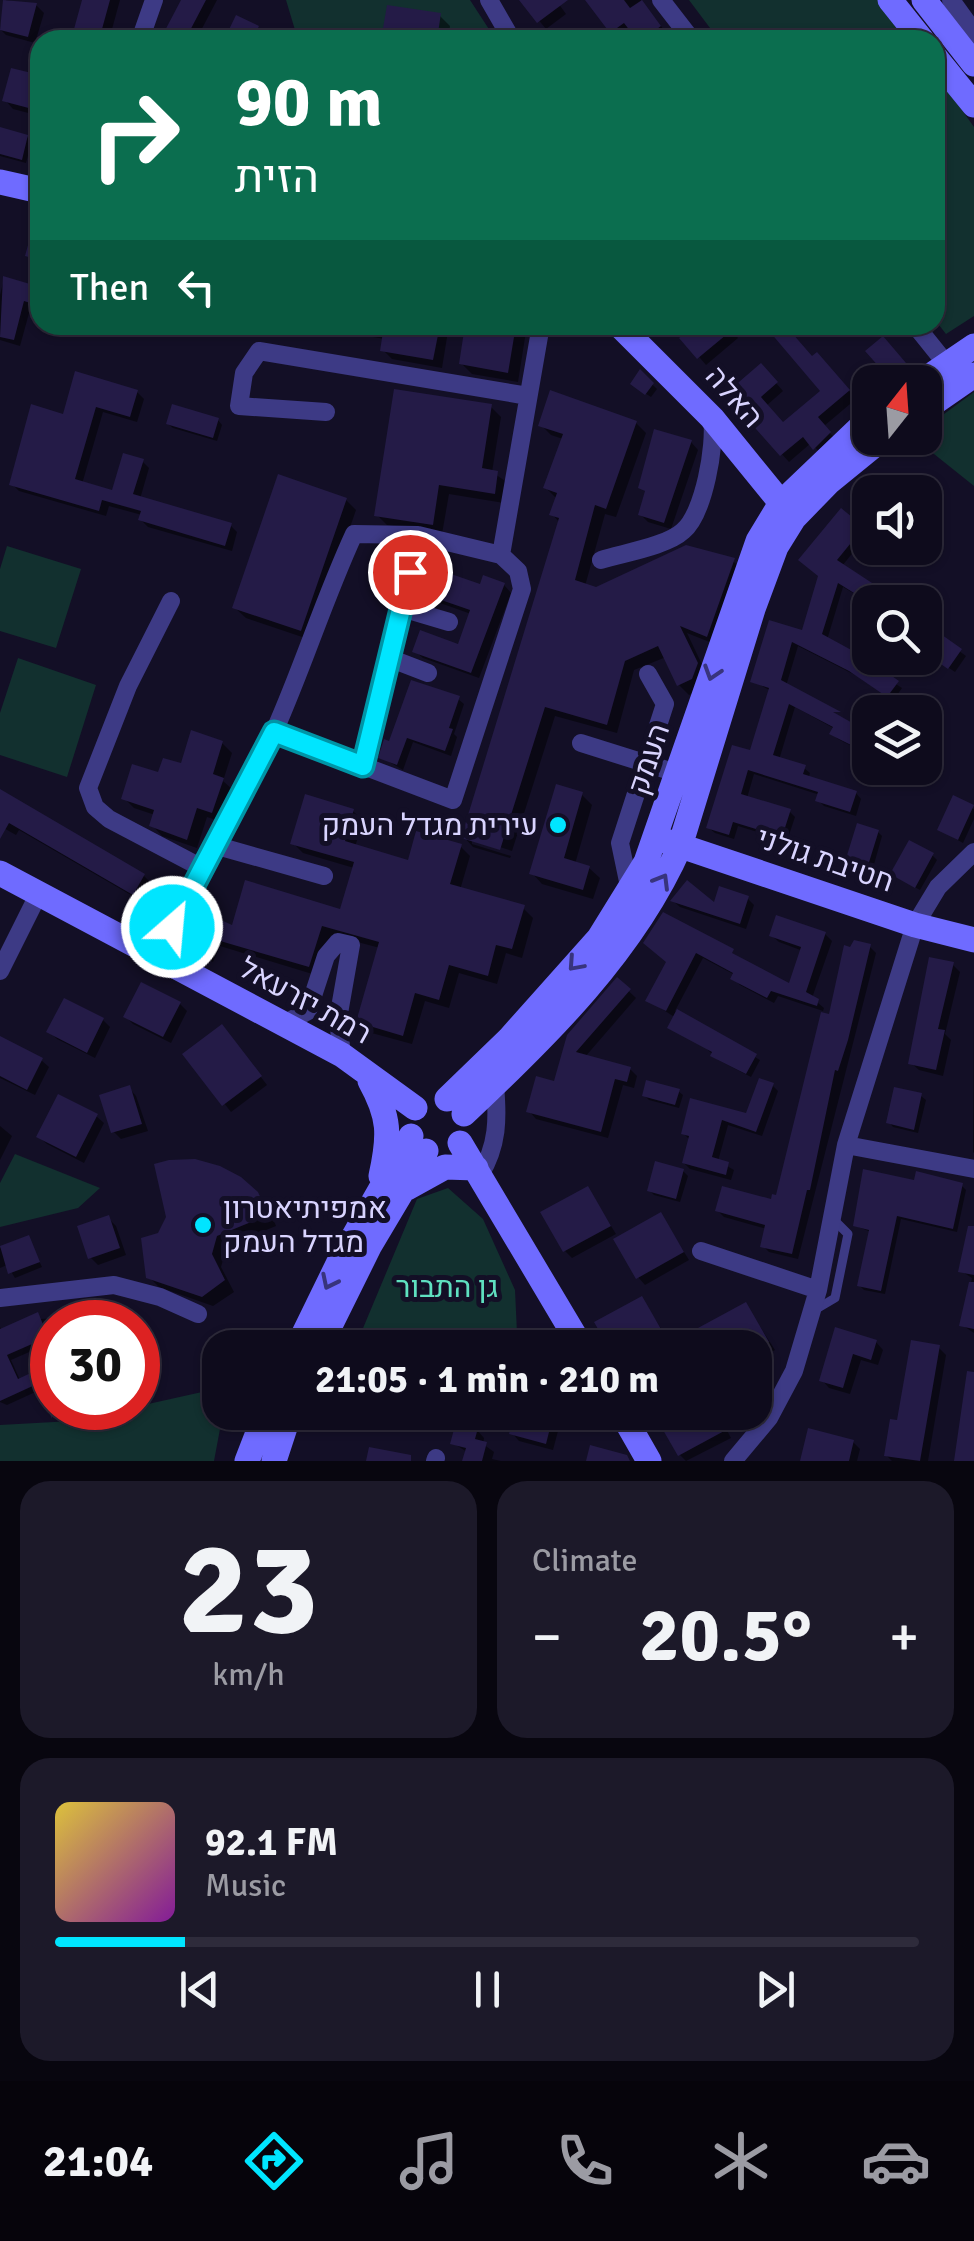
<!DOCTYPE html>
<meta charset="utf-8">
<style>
:root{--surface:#0e0b1c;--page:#1c1929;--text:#f1f3f6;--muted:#9b9ba3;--line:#2e2b3b;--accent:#00e5ff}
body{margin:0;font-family:Signika,Heebo,sans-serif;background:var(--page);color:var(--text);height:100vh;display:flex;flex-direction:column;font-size:38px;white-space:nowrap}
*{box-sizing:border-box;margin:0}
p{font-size:32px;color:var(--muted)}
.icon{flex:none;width:55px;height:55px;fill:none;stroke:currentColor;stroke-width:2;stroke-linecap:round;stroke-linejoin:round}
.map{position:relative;height:1461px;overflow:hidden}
.sheet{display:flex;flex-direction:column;gap:20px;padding:20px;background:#08060f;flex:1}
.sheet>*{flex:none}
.top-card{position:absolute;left:30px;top:30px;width:915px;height:305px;border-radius:30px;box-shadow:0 2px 8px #0004,0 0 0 2px var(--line);background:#0b6e4f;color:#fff;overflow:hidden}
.needle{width:65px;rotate:17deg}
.fabs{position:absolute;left:852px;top:365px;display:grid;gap:20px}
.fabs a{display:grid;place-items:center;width:90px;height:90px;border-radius:20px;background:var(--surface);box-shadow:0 2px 8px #0004,0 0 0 2px var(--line);font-size:50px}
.speed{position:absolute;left:30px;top:1300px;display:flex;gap:20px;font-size:50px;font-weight:700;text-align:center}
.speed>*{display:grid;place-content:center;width:130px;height:130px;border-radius:50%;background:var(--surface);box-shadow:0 2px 8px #0004,0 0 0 2px var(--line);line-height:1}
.speed .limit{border:15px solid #d22;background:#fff;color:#111}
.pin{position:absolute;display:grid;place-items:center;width:85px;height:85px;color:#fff;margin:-42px;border:5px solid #fff;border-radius:50%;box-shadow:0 2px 10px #0007}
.me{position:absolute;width:110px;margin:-55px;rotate:27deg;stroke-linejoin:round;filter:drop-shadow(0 0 8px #0008)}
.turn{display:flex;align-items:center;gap:35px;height:210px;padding:0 40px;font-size:45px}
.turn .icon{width:130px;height:130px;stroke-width:2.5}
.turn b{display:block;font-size:70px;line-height:85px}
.then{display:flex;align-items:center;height:95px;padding:0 40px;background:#0003;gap:20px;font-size:38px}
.big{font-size:75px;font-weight:700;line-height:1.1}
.sheet .card{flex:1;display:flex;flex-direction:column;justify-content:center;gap:15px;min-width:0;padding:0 35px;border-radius:30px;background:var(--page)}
.sheet .dial{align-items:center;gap:0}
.dial b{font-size:130px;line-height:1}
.song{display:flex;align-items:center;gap:30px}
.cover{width:120px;height:120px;border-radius:15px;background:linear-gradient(135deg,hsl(50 70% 55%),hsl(290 70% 35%))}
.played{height:10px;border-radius:5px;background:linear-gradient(90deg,var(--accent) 15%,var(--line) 15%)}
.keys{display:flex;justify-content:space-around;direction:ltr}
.heat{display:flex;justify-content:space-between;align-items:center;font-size:55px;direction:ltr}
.sheet .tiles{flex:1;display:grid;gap:20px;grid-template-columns:1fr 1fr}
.card:last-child{grid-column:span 2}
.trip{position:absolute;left:202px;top:1330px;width:570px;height:100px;border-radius:30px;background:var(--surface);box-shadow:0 2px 8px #0004,0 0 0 2px var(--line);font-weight:700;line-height:100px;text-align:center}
.dock{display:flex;height:160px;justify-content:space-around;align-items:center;background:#06040b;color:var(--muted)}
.dock .icon{width:70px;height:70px}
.dock .current{color:var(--accent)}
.dock b{font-size:45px;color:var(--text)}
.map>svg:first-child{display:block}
.green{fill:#12302f}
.shadow{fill:#0007}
.building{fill:#241b47}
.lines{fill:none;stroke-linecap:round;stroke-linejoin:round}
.lane{stroke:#3d3a85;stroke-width:9}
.street{stroke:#3d3a85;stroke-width:18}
.secondary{stroke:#6f6bff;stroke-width:25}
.oneway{stroke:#38347d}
.route-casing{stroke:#0095a6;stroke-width:25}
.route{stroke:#00e5ff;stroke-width:18}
.poi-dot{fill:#00e5ff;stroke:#130f26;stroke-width:4}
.labels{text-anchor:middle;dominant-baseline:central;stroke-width:10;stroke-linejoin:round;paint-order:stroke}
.street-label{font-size:30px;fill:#d9d4ff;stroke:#130f26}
.poi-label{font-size:30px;fill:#d9d4ff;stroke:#130f26;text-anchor:end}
.park-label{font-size:30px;fill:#5fe0c0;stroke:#130f26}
</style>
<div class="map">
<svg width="974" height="1461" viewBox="0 0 974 1461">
<rect width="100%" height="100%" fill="#130f26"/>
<path class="green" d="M286 0H470L496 40H298Z
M689 0H884L912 40H719Z
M935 72 974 127V316L946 334 935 320Z
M974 392V486L914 438H925V428Z
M7 546 81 569 56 648 0 631V569Z
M18 658 96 685 67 777 0 755V713Z
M15 1154 100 1188 78 1208 0 1227V1183Z
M448 1188 483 1219 515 1290 517 1333 469 1347 356 1345 417 1199Z
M220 1388V1412L223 1413 214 1461H0V1425L72 1421Z"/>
<path class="shadow" d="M6 0 36 5 44 13 35 43 6 35 0 29Z
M85 0H120L109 40H74Z
M184 0H217L196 40H163Z
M522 0H556L566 14 546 29Z
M594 0H641L667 34 659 40H640L632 29 619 39Z
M440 16 450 26 448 40H384Z
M258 28 265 35 263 40H227Z
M40 78V116L13 109 5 100Z
M0 130 27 137 32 141 26 163 0 156Z
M4 279 40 289V309L31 306 20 346 0 340V295Z
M317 325H449L442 368 392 359 383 350 385 339 321 328Z
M468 325H527L518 382 472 374 461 363Z
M698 325H727L738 338 706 365 683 338Z
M767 325H791L786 329 812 359 825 362 856 399 824 426 837 441 822 455 811 443 789 462 728 394 768 374 783 391 766 406 783 425 823 391Z
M883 339 909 369 895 381 869 351Z
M640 373 657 389 651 397 637 388Z
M137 392 144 399 137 422 103 412 82 484 114 493 142 461 149 468 140 499 230 525 237 532 232 551 148 527 141 520 142 515 109 506 106 516 19 491 12 484 64 417Z
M491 407 501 417 492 472 508 483 504 503 449 494 442 534 387 525 377 515Z
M218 420 222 425 217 441 173 428 168 424Z
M636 423 646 433 616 517 605 514 585 586 597 590 733 561 743 571 717 645 687 633 707 675 702 689 689 695 679 685 666 657 634 670 617 733 555 716 512 851 472 838V844L511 856 510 858 473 847 464 837 560 523 552 514 557 499 546 488 563 439 551 435 541 425Z
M691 442 698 450 671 529 648 522 641 515 647 493 641 488Z
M346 500 356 510 311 640 246 618 235 608Z
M841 511 868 534 842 566 899 602 870 603 843 587 827 640 902 688 893 701 857 676 798 646 786 686 870 734V748L867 754 838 739 832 734 835 729 795 707 779 760 804 768 810 773 808 779 856 793 861 799 856 816 824 806 818 800 820 795 754 774 747 798 789 811 795 817 787 841 738 826 734 839 715 833 709 828 752 753 771 691 753 681 771 623 804 633Z
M504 585 511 593 479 678 423 658 415 651 460 647 471 614 429 599 421 592Z
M925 626 966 656 955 672 925 652Z
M458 699 464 704 454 734 457 737 451 756 413 742 403 770 381 757 391 744Z
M222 743 232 753 223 781 233 790 222 822 207 817 197 848 162 836 152 825 155 815 134 808 124 798Z
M0 794 144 876 153 885 143 902 19 830 16 835 0 826Z
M582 795 592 805 575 864 589 868 600 878 593 899 542 884 532 873Z
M954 799 974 809V819L963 843 940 830Z
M353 811 363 821 355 847 409 863 460 846 470 856 460 890 523 908 533 918 522 958 506 953 497 984 459 973 449 1008 425 1001 412 1044 368 1032 359 1022 380 948 331 935 319 976 220 946 213 962 191 952 181 942 233 928 342 912 354 868 303 853 293 843Z
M878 832 882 836 871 875 851 869 847 865Z
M932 855 937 860 920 890 898 878Z
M748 899 754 905 746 929 680 907 673 901 715 907Z
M664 915 791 987 803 951 779 942 772 936 825 934 832 941 812 998 824 1008 823 1011 778 996 774 1003 740 985 733 978 735 975 703 958 675 1011 760 1060 751 1077 718 1060 676 1018 648 1000 668 963Z
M869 946 876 953 798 1259 769 1252 763 1246 767 1229 724 1217 717 1210 773 1202 778 1198 831 1017Z
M952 964 960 972 945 1034 951 1040 943 1076 919 1070 911 1063Z
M618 981 636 998 585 1057 630 1069 637 1076 634 1088 623 1085 608 1138 536 1119 529 1111 556 1084Z
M180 1004 187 1011 171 1043 133 1024 126 1017Z
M974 1012V1153L973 1152Z
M103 1020 110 1027 95 1058 57 1039 50 1032Z
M229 1035 267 1085 231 1112 186 1055Z
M0 1042 41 1060 49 1067 35 1095 0 1078Z
M772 1085 778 1091 762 1136 728 1125 718 1161 734 1170 731 1180 690 1169 684 1163 690 1140 683 1133 692 1102 748 1116Z
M129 1088 136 1096 148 1131 121 1139 114 1132Z
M678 1091 683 1095 679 1108 649 1100 644 1095Z
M921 1096 926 1100 918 1133 893 1127 889 1122Z
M96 1116 104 1123 84 1163 47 1144 39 1137Z
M0 1126 12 1136 0 1160Z
M683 1171 688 1176 680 1202 654 1195 650 1191Z
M240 1179 268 1205 276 1226 227 1246 221 1267 234 1292 213 1306 159 1287 148 1276 159 1235Z
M916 1183 961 1185 966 1190 957 1232 901 1219 885 1294 864 1290 859 1285 871 1232 856 1226Z
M588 1189 616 1234 572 1258 565 1251Z
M661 1215 689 1260 645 1285 638 1277Z
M108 1218 116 1226 126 1255 98 1265 90 1257Z
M28 1238 42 1267 15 1278 7 1265 0 1268V1248Z
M974 1251V1333L962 1325 972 1278 961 1271Z
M642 1299 671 1344 664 1348H611Z
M746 1305 775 1350 755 1361V1348Z
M88 1316 93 1322H52V1342L11 1360 20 1380 52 1366V1406L42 1389 7 1405 0 1402V1327L2 1331 40 1319Z
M837 1330 876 1342 883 1350 878 1365 861 1360 850 1394 829 1388 822 1380Z
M939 1348 946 1355 928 1461H892L887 1456 900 1423Z
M356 1412H406L403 1430 363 1423Z
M441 1412H464L463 1418Z
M517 1412H563L553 1450 519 1441 512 1433Z
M667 1412H717L731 1438 686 1461 680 1455Z
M477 1430 484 1438 483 1444 494 1452 492 1459 501 1461H465L467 1452 453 1443Z
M853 1442 860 1449 857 1461H802Z"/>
<path class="building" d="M3 0 37 3 28 37 0 30Z
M82 0H110L99 40H71Z
M181 0H206L185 40H160Z
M519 0H568L537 23Z
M585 0H624L630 8 642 0 661 26 642 40H637L624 23 610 33Z
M387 5 441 13 437 40H381Z
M236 15 259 26 252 40H224Z
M11 68 40 75V111L2 101Z
M0 127 28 135 22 160 0 154Z
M36 216H40V260L25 256Z
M3 276 40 287V306L24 301 14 340 0 337Z
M384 325H440L433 360 380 351Z
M465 325H516L508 373 459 364Z
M694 325H738L697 359 679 338Z
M764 325H785L812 356 817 352 850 390 818 417 831 432 813 450 803 437 780 456 725 394 761 363 778 382 761 397 783 422 820 391Z
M883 336 906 363 889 378 865 351Z
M640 369 654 383 645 395 630 384Z
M75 371 138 390 130 417 96 407 75 479 112 490 123 453 144 459 133 494 232 523 225 546 138 520 141 511 102 500 99 511 9 485 31 404 63 414Z
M394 389 492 404 482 468 498 471 495 494 439 485 433 525 374 516Z
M550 390 637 421 606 509 595 505 575 580 596 587 686 545 735 558 707 637 680 626 698 663 692 679 677 686 658 646 625 661 607 725 545 707 500 850 461 838 559 518 549 515 557 493 543 488 563 434 538 426Z
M172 404 219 418 213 438 166 424Z
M654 429 692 440 664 523 638 515 645 491 638 488Z
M278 474 347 498 301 631 232 608Z
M841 508 864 527 837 560 901 602 870 603 838 583 822 634 866 658 899 681 887 697 849 671 792 642 781 680 841 712H833L870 733 861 750 829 734 833 727 789 704 773 755 806 765 803 774 857 791 850 812 815 801 818 792 748 770 741 794 791 809 782 837 733 822 729 835 706 828 732 745 750 750 769 688 750 682 769 620 802 630 818 576 798 560Z
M428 566 480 584 483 575 505 583 471 673 412 652 420 630 458 644 470 610 418 592Z
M925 623 962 649 948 669 925 653Z
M411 680 460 696 449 728 453 729 445 751 407 738 397 765 378 758 384 739 389 741Z
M191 730 223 741 213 774 224 778 212 813 197 808 187 840 149 826 154 810 121 799 132 764 158 772 163 758 181 763Z
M556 784 583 792 564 858 590 866 583 890 529 874Z
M0 789 145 874 133 895 9 823 0 839Z
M305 794 354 809 345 841 408 860 416 831 462 844 450 884 525 905 512 949 496 945 488 976 449 965 439 1000 415 993 403 1036 356 1022 379 942 322 926 309 967 210 938 203 953 178 942 196 909 232 925 245 880 340 909 354 862 290 844Z
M953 795 974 805 958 840 937 830Z
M857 823 879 830 866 872 844 865Z
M909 840 934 853 915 888 890 874Z
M687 880 714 902 719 886 749 896 740 924 670 901Z
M663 912 734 949 732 953 789 983 801 947 769 936 776 915 826 932 806 992 819 999 817 1006 771 991 767 998 730 979 733 973 696 953 666 1011 645 1001 666 962 643 943Z
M854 940 871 944 848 1040 838 1071 835 1070 810 1190H807L792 1254 760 1247 765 1225 715 1211 722 1186 771 1199 772 1194 776 1195 821 1012 829 1014 844 945 850 947Z
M929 957 954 962 938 1029 945 1030 936 1070 908 1064Z
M617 977 631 989 576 1052 631 1067 627 1082 615 1079 601 1132 526 1112 536 1076 554 1081 567 1035Z
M141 982 181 1002 163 1037 123 1017Z
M64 998 104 1018 87 1053 46 1032Z
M677 1009 757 1054 746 1074 710 1056 712 1052 667 1028Z
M222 1024 262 1076 222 1106 182 1054Z
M0 1036 43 1058 27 1090 0 1076Z
M759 1078 774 1083 756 1132 722 1120 712 1157 729 1162 726 1175 682 1163 689 1136 681 1134 690 1098 746 1113Z
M646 1080 680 1089 675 1105 642 1096Z
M130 1085 142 1124 111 1133 99 1095Z
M894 1087 922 1093 914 1130 886 1123Z
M58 1094 98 1114 76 1157 36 1137Z
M195 1159 220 1166 241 1177 258 1192 268 1215 217 1236 212 1254 225 1280 202 1297 146 1278 141 1238 158 1233 166 1217 154 1164 169 1160Z
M655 1161 684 1169 676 1199 647 1191Z
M863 1169 914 1180 916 1171 963 1183 953 1229 897 1216 881 1291 857 1286 869 1230 853 1226Z
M588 1186 611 1226 563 1252 540 1212Z
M661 1212 684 1252 636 1279 613 1239Z
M109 1215 120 1248 88 1259 77 1226Z
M968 1226H974V1275L958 1272Z
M29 1235 40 1262 8 1274 0 1246Z
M969 1282H974V1329L959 1326Z
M642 1296 665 1336 644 1348H609L594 1322Z
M746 1302 769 1342 759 1348H709L698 1328Z
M38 1312 48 1337 7 1355 18 1379 52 1363V1419L37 1384 0 1401V1329Z
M835 1327 877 1340 871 1360 853 1354 843 1388 819 1381Z
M911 1340 940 1345 920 1461 884 1456 890 1419 897 1420Z
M967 1371 974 1372V1461H954Z
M515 1412H554L546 1444 509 1434Z
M662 1412H716L726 1430 678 1456 655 1416Z
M456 1422 478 1428 475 1439 487 1442 482 1461H462L466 1448 450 1444Z
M808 1428 854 1440 849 1461H800Z
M590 1445 627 1455 630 1461H586Z
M369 1447 411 1455V1461H366Z"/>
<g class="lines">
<path class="lane" d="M813 1311 835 1298 848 1234 832 1218"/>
<path class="street" d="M489 0 512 40
M661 0 692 40
M951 0 969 25 970 59
M140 40 154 0
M915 325 952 371
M326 412 239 406 244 373 259 351 528 396
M601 560C623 553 667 546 683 531 704 514 716 444 712 419
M171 601 128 686 88 788 95 807 109 819 202 868
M402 608 449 622
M389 658 428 673
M274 732C303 667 324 599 354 534L418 535
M581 743 686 776
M363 766 418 535 501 555
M214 845 324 876
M630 891 620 843 665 704 648 674
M157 956 274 732 453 800 522 589 518 571 501 555 541 325
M0 971 39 893
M284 1024 308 1011 326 956 338 942 351 945 338 1019 342 1055
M846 1145 974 1169
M480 1175C498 1145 498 1119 495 1085
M701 1251 818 1290
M0 1298 114 1285 160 1297 198 1314
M435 1461 436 1458
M733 1461 769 1418 794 1371 818 1290 846 1145 915 925 938 887 974 852"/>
<path class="secondary" d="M890 0 922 40
M924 0 974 64
M935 57 974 105
M0 182 40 191
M619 325 712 418 790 514
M921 382 974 346
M925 409 974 375
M666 841 915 925 974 940
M0 873 342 1055 415 1108
M370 1081C390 1117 390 1135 381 1176
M447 1099 509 1039 599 938 646 862 758 541 781 503 870 418
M464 1114C547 1036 634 951 680 846L753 609 776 547 794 518 829 482 883 438
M460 1143 582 1348
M407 1188 445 1167 476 1168
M297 1348 338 1264 411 1136
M319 1348 370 1245 426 1151
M621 1412 649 1461
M247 1461 266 1412
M274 1461 290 1412"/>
</g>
<defs><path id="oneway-chevron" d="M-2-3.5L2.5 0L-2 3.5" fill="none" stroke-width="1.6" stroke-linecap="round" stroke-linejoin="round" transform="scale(2.5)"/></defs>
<g class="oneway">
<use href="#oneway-chevron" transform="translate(712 673) rotate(108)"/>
<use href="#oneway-chevron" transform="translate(662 881) rotate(-59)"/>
<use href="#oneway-chevron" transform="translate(575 964) rotate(132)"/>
<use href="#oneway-chevron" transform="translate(329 1282) rotate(116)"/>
</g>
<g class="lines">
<defs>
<path id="route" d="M172 927 274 732 363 766 410 572"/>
</defs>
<use href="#route" class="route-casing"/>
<use href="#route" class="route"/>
</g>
<g class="poi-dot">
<circle cx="558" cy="825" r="10"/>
<circle cx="203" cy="1225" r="10"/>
</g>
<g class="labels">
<g class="street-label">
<text transform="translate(734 397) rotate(49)">האלה</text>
<text transform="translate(649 759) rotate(-71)">העמק</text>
<text transform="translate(825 860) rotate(19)">חטיבת גולני</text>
<text transform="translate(305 1001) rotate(29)">רמת יזרעאל</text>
</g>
<g class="poi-label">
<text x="538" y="825">עירית מגדל העמק</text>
<text x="223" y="1208" text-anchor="start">אמפיתיאטרון<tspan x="223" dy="34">מגדל העמק</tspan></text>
</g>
<g class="park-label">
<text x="447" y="1287">גן התבור</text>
</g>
</g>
</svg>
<div class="fabs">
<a><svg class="needle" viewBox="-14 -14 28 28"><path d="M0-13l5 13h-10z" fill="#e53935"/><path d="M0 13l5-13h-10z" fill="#9b9ba3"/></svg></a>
<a><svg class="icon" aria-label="sound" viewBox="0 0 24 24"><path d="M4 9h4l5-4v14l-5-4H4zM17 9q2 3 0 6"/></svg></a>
<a><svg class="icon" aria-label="search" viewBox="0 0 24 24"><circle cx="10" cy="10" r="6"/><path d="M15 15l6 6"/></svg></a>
<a><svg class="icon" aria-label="layers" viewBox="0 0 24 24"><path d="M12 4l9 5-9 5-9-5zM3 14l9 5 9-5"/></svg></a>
</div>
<div class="speed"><div class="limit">30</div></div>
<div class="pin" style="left:410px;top:572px;background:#d93025"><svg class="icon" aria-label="arrive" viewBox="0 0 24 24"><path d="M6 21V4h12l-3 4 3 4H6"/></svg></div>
<svg class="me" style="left:172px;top:927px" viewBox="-20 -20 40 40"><circle r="17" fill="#00e5ff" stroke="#fff" stroke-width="3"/><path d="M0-11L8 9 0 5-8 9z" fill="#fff"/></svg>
<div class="trip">21:05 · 1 min · 210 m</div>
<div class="top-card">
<div class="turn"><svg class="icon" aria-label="right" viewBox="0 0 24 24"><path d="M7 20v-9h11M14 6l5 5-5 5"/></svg><div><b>90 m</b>הזית</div></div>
<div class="then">Then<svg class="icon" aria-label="left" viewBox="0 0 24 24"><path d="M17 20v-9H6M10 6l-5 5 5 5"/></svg></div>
</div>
</div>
<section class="sheet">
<div class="tiles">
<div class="card dial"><b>23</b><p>km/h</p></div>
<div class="card"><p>Climate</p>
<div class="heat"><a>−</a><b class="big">20.5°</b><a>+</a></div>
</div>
<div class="card">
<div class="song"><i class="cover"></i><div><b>92.1 FM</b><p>Music</p></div></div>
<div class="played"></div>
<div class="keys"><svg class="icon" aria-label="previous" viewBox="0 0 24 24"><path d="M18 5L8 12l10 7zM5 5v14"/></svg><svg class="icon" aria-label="pause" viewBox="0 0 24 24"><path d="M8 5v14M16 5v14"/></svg><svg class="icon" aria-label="next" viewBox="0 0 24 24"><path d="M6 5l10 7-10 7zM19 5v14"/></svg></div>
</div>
</div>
</section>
<nav class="dock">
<b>21:04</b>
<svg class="icon current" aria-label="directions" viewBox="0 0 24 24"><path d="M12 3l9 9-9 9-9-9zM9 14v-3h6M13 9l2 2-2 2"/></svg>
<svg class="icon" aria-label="music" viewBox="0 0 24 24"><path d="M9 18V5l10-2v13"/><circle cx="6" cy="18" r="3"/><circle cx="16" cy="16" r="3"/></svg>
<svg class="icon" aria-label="phone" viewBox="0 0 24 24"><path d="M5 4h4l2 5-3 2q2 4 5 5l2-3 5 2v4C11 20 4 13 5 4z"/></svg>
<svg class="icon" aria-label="climate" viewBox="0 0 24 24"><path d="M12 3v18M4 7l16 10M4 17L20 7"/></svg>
<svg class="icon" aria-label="car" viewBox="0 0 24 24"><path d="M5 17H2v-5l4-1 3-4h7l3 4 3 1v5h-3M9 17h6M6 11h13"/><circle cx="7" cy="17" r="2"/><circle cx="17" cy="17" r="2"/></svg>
</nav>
